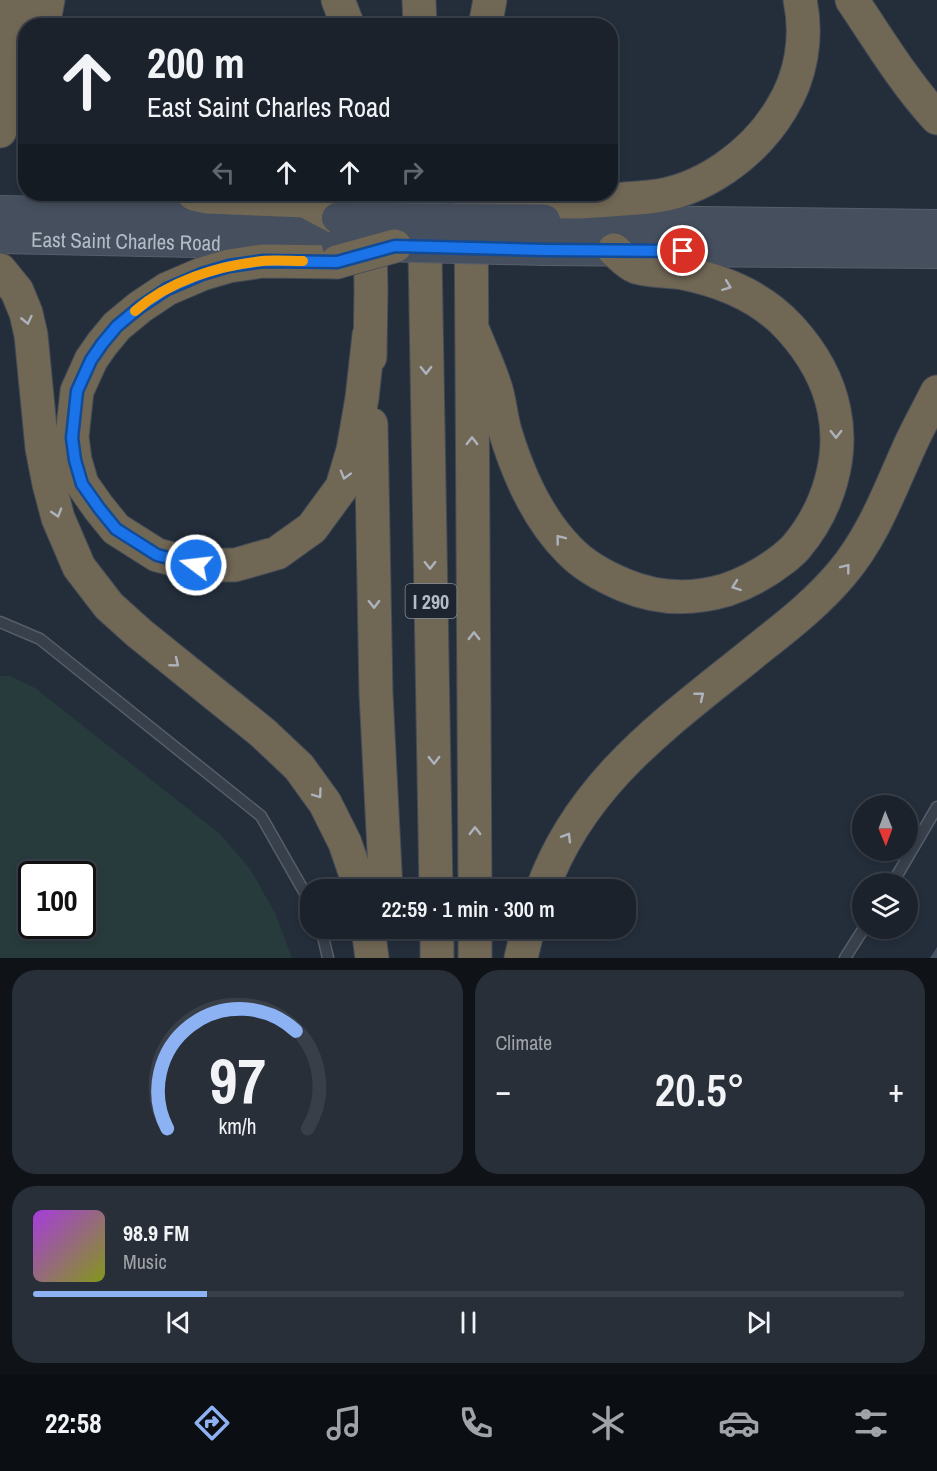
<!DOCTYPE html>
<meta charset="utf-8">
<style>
:root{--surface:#1b222c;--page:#282f38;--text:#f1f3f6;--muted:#a0a4a9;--line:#393f48;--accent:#8db2f3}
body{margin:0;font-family:"Archivo Narrow",sans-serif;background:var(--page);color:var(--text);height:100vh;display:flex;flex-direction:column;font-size:22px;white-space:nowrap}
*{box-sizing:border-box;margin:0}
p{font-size:20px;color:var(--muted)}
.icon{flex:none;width:33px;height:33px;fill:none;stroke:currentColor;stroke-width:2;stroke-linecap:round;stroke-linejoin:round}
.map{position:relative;height:958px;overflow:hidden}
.drawer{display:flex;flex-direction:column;gap:12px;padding:12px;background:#0f1318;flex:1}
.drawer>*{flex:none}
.banner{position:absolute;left:18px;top:18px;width:600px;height:183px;border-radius:24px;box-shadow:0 3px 9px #0003,0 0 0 2px var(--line);background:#1b222c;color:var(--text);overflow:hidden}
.needle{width:39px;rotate:179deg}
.buttons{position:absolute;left:852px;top:795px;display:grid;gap:12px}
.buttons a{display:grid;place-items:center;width:66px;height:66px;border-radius:50%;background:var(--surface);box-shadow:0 3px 9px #0003,0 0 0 2px var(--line);font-size:30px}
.speed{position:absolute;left:18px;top:861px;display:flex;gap:12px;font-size:30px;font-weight:700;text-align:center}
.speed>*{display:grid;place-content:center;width:78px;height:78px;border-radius:50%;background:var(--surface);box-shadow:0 3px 9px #0003,0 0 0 2px var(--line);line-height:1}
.speed .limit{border:3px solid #111;border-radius:9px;background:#fff;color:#111}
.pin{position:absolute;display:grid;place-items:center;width:51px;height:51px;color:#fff;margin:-26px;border:3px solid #fff;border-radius:50%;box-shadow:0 2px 6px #0007}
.me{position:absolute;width:66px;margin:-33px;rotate:285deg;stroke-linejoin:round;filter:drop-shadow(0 0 4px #0008)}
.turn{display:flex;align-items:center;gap:21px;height:126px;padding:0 30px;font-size:27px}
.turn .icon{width:78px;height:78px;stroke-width:2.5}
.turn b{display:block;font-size:42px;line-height:51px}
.lanes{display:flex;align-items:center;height:57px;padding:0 30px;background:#0003;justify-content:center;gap:30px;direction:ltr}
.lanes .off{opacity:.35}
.big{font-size:45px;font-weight:600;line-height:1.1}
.drawer .tile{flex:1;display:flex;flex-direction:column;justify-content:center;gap:9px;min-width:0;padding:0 21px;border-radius:24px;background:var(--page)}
.drawer .dial{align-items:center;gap:0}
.dial svg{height:156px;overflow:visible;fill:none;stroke:var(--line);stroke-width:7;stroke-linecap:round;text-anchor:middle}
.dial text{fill:var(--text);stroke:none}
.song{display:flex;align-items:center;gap:18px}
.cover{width:72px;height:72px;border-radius:9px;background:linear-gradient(135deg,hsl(280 70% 55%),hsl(70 70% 35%))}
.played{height:6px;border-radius:3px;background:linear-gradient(90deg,var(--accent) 20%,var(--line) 20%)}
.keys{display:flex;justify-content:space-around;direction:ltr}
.heat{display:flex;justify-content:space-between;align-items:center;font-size:33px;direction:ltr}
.drawer .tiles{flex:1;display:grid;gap:12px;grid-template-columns:1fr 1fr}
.tile:last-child{grid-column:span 2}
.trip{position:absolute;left:300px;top:879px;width:336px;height:60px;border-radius:24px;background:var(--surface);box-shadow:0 3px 9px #0003,0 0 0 2px var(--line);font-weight:600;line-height:60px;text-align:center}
.tab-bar{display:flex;height:96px;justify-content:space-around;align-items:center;background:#0b0e12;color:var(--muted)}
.tab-bar .icon{width:42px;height:42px}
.tab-bar .selected{color:var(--accent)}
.tab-bar b{font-size:27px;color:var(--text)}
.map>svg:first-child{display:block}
.green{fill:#273b3d;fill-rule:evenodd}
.building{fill:#455160}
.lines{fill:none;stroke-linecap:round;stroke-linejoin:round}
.service-casing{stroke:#565e69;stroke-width:13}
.secondary-casing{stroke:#565e69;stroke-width:32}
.motorway-casing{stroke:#434b56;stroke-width:35}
.service{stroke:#38404c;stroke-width:10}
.secondary{stroke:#464f5e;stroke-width:30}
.motorway{stroke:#716755;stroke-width:33}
.secondary-bridge-casing{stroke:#565e69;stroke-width:32;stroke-linecap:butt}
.motorway-bridge-casing{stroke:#434b56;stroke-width:35;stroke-linecap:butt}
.secondary-bridge{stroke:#464f5e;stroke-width:30}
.motorway-bridge{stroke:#716755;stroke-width:33}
.oneway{stroke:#acb3bc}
.route-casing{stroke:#114b97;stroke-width:15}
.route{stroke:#1a73e8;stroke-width:10}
.slow{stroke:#f59e0b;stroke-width:10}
.labels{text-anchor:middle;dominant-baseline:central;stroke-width:6;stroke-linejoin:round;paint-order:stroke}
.shield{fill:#1d2530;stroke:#868e9a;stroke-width:1.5}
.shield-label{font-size:20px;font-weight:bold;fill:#b3bbc7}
.street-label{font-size:21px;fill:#b3bbc7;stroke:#1d2530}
</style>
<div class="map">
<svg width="937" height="958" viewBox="0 0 937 958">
<rect width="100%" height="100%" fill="#242e3b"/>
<path class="green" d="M0 676H10L35 688 220 834 250 869 275 913 292 958H0ZM32 874H82V926H32Z"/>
<path class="building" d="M937 947V958H930Z"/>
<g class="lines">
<defs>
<path id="service" d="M0 622 40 639 261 816 310 902
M892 884 937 807
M321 928 328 958
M845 958 864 928"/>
<g id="secondary">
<path d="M0 211 337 218"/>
<path d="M545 220 937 225"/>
<path id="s1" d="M0 238 337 245"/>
<path d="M545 250 937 253"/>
</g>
<path id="motorway" d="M338 0 348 26
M419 0 420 26
M852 0C879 40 904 82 937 118
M43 26 48 0
M485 26 490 0
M0 131 7 103 15 0
M194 194 208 197 305 201 337 218
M369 194 371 289 370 357
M424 194 436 890
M471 194 475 890
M496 218C512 213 528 206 544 203 554 201 566 202 576 202 600 201 625 199 649 197 702 192 754 154 781 109 801 77 808 38 800 0
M337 262 263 261 229 266 202 274 167 289 140 307 117 326 102 344 91 360 77 391 72 437 75 460 82 484 99 508 116 529 157 555 196 565H235L277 553 312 528 342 487 353 450 362 398 369 335
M0 270 17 291 26 313 31 335 42 448 49 484 58 518 79 567 109 606 139 633 263 733 299 767 325 803 345 843 361 890
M472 328C480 348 490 369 496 389 500 403 501 417 505 431 518 474 537 518 569 550 584 566 605 577 624 585 657 599 692 600 726 590 747 583 765 573 783 559 788 555 793 551 797 546 828 509 844 457 834 410 828 380 811 351 790 328 762 297 723 281 683 273 670 271 647 271 636 267 628 264 620 255 614 250
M371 424 376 694 386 890
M542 890C582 779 671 720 758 649 787 626 818 602 842 573 875 534 891 486 912 441 920 424 929 408 937 392
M368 928 372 958
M437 928V958
M475 928V958
M521 958 528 928"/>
</defs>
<use href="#service" class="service-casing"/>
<use href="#secondary" class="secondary-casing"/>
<use href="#motorway" class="motorway-casing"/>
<use href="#service" class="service"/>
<use href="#secondary" class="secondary"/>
<use href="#motorway" class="motorway"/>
<defs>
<path id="secondary-bridge" d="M337 218 545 220
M337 245 545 250"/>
<path id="motorway-bridge" d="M337 262 395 246"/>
</defs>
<use href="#secondary-bridge" class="secondary-bridge-casing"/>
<use href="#motorway-bridge" class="motorway-bridge-casing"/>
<use href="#secondary-bridge" class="secondary-bridge"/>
<use href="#motorway-bridge" class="motorway-bridge"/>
</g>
<defs><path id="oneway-chevron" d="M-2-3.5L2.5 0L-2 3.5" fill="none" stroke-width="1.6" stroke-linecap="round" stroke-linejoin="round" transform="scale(1.5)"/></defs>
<g class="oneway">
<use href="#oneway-chevron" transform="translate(727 286) rotate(21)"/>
<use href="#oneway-chevron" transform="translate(27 320) rotate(77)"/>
<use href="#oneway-chevron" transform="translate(426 370) rotate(89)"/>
<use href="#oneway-chevron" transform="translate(836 434) rotate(89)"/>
<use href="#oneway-chevron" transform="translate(472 441) rotate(-90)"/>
<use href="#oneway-chevron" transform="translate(345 475) rotate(106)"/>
<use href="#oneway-chevron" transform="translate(57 513) rotate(73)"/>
<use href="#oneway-chevron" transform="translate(560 539) rotate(-128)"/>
<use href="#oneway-chevron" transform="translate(430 565) rotate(89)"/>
<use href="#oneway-chevron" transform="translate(846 568) rotate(-52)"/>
<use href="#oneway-chevron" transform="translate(736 586) rotate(160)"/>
<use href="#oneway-chevron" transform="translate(374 604) rotate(89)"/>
<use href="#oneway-chevron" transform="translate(474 636) rotate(-90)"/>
<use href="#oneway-chevron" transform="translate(175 663) rotate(39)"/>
<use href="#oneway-chevron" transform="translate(700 696) rotate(-39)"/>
<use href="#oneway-chevron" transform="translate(434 760) rotate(89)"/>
<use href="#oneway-chevron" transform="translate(318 794) rotate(54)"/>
<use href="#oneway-chevron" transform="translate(475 831) rotate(-90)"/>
<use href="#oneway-chevron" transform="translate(567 837) rotate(-59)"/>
</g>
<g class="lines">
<defs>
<path id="route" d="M196 565 157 555 116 529 99 508 82 484 75 460 72 438 77 391 91 360 102 344 117 326 140 307 167 289 202 274 229 266 264 261 337 262 395 246 545 250 683 251"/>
</defs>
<use href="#route" class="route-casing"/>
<use href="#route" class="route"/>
<path class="slow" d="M135 311C169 281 217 266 262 261 275 260 290 261 303 261"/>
</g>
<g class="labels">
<rect class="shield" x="405.5" y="584" width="51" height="34" rx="4.5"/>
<g class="shield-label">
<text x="431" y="601">I 290</text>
</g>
<g class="street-label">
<text stroke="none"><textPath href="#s1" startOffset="126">East Saint Charles Road</textPath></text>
</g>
</g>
</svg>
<div class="buttons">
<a><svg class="needle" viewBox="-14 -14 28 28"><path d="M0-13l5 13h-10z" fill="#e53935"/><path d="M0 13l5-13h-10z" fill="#a0a4a9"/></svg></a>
<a><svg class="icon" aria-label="layers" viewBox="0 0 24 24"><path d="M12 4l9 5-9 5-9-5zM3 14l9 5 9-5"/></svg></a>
</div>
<div class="speed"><div class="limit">100</div></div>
<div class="pin" style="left:683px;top:251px;background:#d93025"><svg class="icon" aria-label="arrive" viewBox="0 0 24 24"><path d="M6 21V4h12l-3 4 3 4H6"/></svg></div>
<svg class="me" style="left:196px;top:565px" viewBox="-20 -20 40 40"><circle r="17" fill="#1a73e8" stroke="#fff" stroke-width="3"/><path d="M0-11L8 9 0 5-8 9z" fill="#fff"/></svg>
<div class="trip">22:59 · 1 min · 300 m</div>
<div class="banner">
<div class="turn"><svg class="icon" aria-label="ahead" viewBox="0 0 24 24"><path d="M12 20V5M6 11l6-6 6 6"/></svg><div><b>200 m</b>East Saint Charles Road</div></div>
<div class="lanes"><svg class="icon off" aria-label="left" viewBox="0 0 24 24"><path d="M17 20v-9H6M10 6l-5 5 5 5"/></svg><svg class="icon" aria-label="ahead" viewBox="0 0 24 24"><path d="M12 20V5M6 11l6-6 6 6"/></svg><svg class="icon" aria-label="ahead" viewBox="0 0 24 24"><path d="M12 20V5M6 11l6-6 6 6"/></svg><svg class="icon off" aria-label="right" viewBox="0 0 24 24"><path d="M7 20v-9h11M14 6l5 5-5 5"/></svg></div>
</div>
</div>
<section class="drawer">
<div class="tiles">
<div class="tile dial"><svg viewBox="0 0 100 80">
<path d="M14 69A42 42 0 1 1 86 69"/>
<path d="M14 69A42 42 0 0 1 80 19" stroke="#8db2f3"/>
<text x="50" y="56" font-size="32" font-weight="700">97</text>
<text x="50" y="72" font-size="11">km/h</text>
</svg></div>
<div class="tile"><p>Climate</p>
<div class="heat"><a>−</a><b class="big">20.5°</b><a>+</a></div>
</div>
<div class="tile">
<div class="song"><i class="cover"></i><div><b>98.9 FM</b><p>Music</p></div></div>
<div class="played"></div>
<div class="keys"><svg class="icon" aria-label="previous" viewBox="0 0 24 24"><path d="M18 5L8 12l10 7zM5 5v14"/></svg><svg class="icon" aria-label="pause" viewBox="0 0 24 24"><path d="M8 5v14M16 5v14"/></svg><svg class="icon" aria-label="next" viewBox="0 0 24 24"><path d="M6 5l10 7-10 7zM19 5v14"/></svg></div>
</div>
</div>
</section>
<nav class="tab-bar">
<b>22:58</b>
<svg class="icon selected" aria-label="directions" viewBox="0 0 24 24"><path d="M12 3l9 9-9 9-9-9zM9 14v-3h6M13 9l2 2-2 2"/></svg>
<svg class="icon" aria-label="music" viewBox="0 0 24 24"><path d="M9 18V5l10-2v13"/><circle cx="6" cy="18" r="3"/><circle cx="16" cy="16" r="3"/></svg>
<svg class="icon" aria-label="phone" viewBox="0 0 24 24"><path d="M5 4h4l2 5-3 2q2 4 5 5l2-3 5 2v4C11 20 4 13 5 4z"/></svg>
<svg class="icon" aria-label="climate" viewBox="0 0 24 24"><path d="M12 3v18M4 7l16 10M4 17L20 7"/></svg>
<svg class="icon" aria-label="car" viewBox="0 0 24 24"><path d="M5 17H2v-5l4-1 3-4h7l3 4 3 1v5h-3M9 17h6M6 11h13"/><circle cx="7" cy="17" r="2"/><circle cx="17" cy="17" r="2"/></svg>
<svg class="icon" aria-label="filters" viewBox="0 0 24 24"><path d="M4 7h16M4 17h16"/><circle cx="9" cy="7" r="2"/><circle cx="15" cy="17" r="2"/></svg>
</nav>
